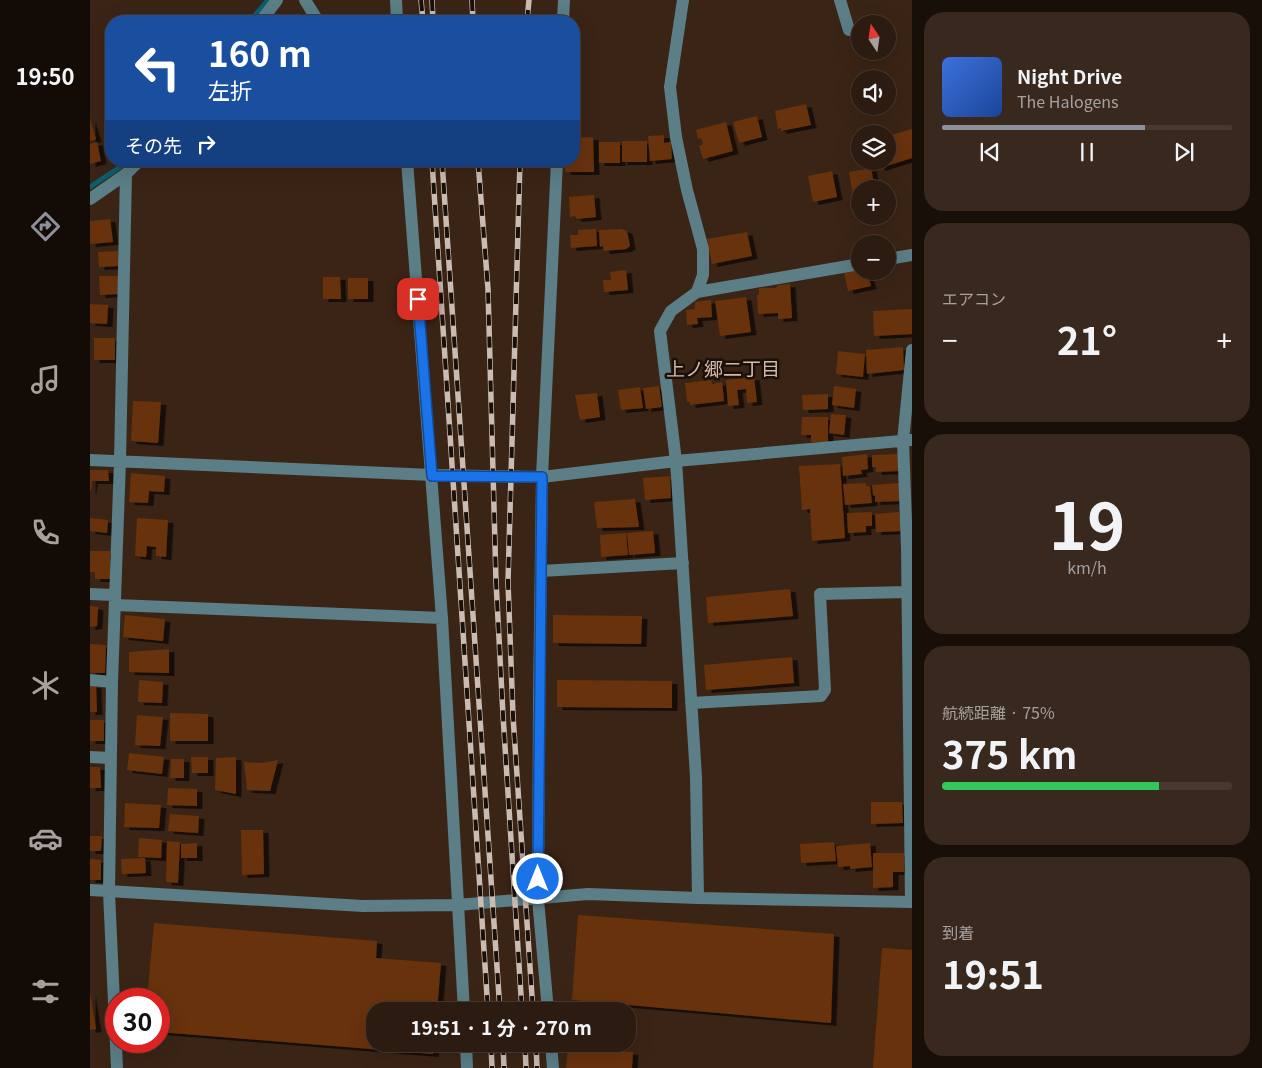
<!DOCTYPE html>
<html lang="ja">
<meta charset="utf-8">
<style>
:root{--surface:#2c1b10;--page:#38281e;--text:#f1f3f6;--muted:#a6a19f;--line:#483930;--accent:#8c9099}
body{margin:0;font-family:Georgia,"Noto Sans JP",serif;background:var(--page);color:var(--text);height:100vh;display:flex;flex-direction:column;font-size:19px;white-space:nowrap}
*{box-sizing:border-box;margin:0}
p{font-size:16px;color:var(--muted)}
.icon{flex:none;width:28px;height:28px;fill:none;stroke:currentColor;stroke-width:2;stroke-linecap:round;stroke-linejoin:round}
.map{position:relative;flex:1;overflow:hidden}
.drawer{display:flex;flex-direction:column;gap:12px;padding:12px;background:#180f09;width:350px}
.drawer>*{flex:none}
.banner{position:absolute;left:15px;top:15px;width:475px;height:152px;border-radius:20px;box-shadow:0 5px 20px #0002,0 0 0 1px var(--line);background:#1a4fa0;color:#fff;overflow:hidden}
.needle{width:32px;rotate:347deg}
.controls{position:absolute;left:761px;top:15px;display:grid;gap:10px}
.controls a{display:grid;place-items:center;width:45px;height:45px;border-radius:50%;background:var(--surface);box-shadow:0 5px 20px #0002,0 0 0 1px var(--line);font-size:25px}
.speed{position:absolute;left:15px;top:988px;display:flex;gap:10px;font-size:25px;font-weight:700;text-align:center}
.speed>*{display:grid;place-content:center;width:65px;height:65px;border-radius:50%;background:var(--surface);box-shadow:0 5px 20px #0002,0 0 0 1px var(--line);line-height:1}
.speed .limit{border:8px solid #d22;background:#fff;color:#111}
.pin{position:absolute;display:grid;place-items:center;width:42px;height:42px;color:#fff;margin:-21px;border-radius:10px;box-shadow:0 2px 8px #0006}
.me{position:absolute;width:55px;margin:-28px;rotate:0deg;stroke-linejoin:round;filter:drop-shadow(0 0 4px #0008)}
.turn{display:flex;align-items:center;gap:18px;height:105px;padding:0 20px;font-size:22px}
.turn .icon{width:65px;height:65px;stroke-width:2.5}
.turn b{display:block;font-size:35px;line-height:42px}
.then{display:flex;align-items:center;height:48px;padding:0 20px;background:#0003;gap:10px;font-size:19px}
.big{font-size:38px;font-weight:700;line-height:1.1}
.drawer .card{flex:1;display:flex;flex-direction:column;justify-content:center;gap:8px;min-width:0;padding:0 18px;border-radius:20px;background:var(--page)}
.drawer .dial{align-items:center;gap:0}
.dial b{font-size:65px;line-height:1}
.song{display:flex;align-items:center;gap:15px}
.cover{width:60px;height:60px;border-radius:8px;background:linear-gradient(135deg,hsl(220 70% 55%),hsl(220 70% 35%))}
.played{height:5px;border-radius:2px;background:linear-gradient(90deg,var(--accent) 70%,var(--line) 70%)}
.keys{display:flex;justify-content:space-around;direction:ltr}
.heat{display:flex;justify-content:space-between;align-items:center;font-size:28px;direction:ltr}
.charge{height:8px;border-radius:4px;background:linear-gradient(90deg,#34c759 75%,var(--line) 0)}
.trip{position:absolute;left:276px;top:1002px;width:270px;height:50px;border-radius:20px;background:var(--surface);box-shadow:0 5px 20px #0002,0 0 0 1px var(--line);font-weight:700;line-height:50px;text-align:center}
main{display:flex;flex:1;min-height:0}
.menu{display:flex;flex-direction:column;width:90px;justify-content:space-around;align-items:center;background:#120b06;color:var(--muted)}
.menu .icon{width:35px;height:35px}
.menu .current{color:var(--accent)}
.menu b{font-size:22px;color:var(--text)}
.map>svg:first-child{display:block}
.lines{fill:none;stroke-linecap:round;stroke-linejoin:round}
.stream{stroke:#0d5d6c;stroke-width:5}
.building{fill:#683308;filter:url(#shadow)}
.minor{stroke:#5b7e87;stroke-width:12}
.rail-casing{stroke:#cbbbb1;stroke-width:5.5}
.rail{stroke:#1a100a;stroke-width:4;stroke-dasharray:11;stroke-linecap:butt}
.route-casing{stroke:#114b97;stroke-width:12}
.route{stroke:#1a73e8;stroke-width:9}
.labels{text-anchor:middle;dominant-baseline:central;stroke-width:5;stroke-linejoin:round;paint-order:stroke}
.neighbourhood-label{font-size:19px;fill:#d5b8a7;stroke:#1a100a}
</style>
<main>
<nav class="menu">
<b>19:50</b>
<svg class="icon current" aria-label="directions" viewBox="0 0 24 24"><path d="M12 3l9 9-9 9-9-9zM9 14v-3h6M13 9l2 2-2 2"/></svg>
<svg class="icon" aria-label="music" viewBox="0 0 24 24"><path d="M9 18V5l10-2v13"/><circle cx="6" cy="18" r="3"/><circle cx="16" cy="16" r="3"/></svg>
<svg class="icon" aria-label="phone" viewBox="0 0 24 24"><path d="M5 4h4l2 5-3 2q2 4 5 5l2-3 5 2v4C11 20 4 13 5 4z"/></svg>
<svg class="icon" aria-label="climate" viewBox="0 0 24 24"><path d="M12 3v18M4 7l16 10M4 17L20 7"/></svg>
<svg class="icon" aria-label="car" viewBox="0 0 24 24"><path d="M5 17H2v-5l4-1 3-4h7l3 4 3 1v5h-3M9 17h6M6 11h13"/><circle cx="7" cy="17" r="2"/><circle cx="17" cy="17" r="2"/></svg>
<svg class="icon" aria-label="filters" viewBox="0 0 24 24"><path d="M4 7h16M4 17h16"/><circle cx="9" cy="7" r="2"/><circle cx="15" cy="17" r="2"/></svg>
</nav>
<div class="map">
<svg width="822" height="1068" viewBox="0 0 822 1068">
<defs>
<filter id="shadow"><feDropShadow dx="5.5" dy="3" stdDeviation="0" flood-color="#0009"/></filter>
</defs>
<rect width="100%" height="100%" fill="#3a2416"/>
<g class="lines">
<path class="stream" d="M160 21 178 0
M0 187 39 161"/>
</g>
<path class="building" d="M716 104 721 125 691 131V128L688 129 685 111Z
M667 116 672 137 649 143 643 122Z
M0 119 6 139 0 141Z
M636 122 643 151 613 159 609 146 613 144 611 138 608 139 606 130Z
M822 129V158L790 168 787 161H798V136Z
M574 135V143L581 142 582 159 560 161 558 136Z
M503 137 504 172H475V161H484V138Z
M532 141H557V162H532Z
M7 142 11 161 0 164V144Z
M509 142H530V163H509Z
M781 168 785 189H770V194L763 195 759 172Z
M742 171 747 197 723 202 718 176Z
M504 195 506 217 486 219 485 216 480 217 479 197Z
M20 219 23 242 0 244V221Z
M506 229 507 246 481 248 480 235H488V230Z
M532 229 537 231 540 246 536 249 514 251 513 246 510 247 509 230Z
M657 232 662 256 622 264 617 239Z
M28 251 29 266 9 267 8 252Z
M536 270 538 290 514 292 513 280H521L520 272Z
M770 270V271H777L781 286 758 291 754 273Z
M9 276H29L30 294 10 295Z
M233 277H250L251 299H233Z
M258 278H278V299H258Z
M700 284 702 318 688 319V313L668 314 667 295H669V288H686L688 285Z
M656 297 661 332 630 336 625 301Z
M621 300 622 317 607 318 608 324 597 325 596 310 605 309V302Z
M0 304 18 305 17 324 0 323Z
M822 309V334L784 336 783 311Z
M4 338H25V360H4Z
M813 347 814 370 777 374 776 350Z
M748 351 775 354 773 377 746 374Z
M664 377 667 402 657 403 656 389 647 390 649 405 638 406 636 380Z
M621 380 622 384 632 382 634 401 600 405V402H597L595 383Z
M569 386 572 407 556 409 553 388Z
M744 386 766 389 764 408 742 405Z
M550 387 553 408 531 410 528 390Z
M507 393 510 417 490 420 485 395Z
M738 394V409L713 410 712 395Z
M43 401 71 402 68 443 41 441Z
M741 414 756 415 754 435 739 433Z
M712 417H738V442H721V435H711Z
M777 454 778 469 771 470 772 474 753 476 752 457Z
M808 454 809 471 786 472V467H782V455Z
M750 464 755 538 722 541 720 509 712 510 709 466Z
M0 470H18L19 481H2L1 491H0Z
M41 473 75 476 74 492 59 491 58 503 39 502Z
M580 476 581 498 555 500 553 478Z
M776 483V486H780L782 503 755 505 753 484Z
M809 483 810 501 785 502V496L783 495 782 485Z
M545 499 549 527 507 528 504 502Z
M782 512V526H776V532L758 533 757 513Z
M809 512V515H813L814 531 786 532 785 514Z
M0 518 18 520 17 533 0 531Z
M47 518 78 520 76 557 66 556V547L57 546 56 557 45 556Z
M563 531 565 553 539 555 537 533Z
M536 533 538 555 511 557 510 535Z
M0 551H20V579H5V572H0Z
M700 589 703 616 618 623 616 597Z
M0 606 8 607 7 626 0 627Z
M35 615 75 619 73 641 33 637Z
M463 615 552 616 551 644 463 643Z
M0 644 16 645 15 673H0Z
M79 649V673L39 672V652Z
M702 657 704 683 616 690 614 665Z
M49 680 73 682 72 703 48 702Z
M467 680 582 681V708L467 707Z
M0 685H6L7 712H0Z
M80 713 118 714V741H80Z
M47 715 73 717 70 746 45 745Z
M0 720H14V741H0Z
M39 753 74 757 72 774 37 770Z
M101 757H118V773H102Z
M146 757V794L125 790 126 758Z
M81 759H94V778H80Z
M188 760 180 791 157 790 154 762 172 763Z
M0 767H10L11 788H0Z
M78 788 107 789V806L77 805Z
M781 802H812L813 823 781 824Z
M35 803 71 805 69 828 34 827Z
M80 814 109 816 108 833 78 831Z
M151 830H173L174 874 152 875Z
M0 836H12L11 851H0Z
M49 838 72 840 71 858 48 857Z
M77 841 90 842 88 883 76 882Z
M744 842 746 861 711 863 710 844Z
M107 843V858H91V844Z
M780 843 782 867 760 869V866L748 867 746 846Z
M783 853H814V872H803V887L783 888Z
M55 858 56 873 32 874 31 859Z
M0 859 11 860V880H0Z
M488 915 744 934 741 1023 482 1000Z
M64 923 287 941 286 958 351 963 347 1011H285V1044H344L343 1054 69 1032V999H57Z
M792 948 822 950V1068H783Z
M0 992 6 1029 0 1030Z
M478 1047 543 1052 542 1068H476Z"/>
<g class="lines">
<path class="minor" d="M215 0 228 21
M306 0 307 21
M593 0 580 87 586 137 597 190 613 249V275L607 292
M750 0 759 30
M171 21 187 0
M473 21 474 0
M317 161 352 618 374 1011
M36 174 49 161
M0 199 36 174 30 461 22 682 19 892 27 1068
M798 259 822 255
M0 460 342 475 452 477 586 461 822 440
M451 571 593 563
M0 594 25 595
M25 605 352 618
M0 680 22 682
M601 703 731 696 735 690 730 594 818 592
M0 757 21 758
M0 890 273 906 367 905 498 894 608 898 822 902
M608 898 606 777 586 461 570 331 581 311 607 292 770 264
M821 902 817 548 813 441 822 350
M458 1011 448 899 449 701 452 477 467 161
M376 1044 377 1068
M461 1044 463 1068"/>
<defs>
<path id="rail" d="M331 0 333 21
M342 0 343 21
M382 0 383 21
M437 21 439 0
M342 161 398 1011
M352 161 410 1011
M388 161 398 289 406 581 413 715 432 1011
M430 161 418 582 423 716 443 1011
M401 1044 402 1068
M413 1044 414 1068
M435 1044 436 1068
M446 1044 447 1068"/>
</defs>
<use href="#rail" class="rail-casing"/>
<use href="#rail" class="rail"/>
</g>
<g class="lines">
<defs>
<path id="route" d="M328 299 342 476 452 477 448 879"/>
</defs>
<use href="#route" class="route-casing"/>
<use href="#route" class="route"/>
</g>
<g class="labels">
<g class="neighbourhood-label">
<text x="633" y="367">上ノ郷二丁目</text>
</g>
</g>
</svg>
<div class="controls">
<a><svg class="needle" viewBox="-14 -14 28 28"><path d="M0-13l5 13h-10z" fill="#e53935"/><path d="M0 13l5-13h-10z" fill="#a6a19f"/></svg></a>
<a><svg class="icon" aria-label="sound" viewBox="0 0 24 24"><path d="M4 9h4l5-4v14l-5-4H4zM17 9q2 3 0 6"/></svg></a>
<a><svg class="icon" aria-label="layers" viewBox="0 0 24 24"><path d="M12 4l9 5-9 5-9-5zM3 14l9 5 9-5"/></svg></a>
<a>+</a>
<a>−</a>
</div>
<div class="speed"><div class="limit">30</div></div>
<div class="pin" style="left:328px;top:299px;background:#d93025"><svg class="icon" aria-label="arrive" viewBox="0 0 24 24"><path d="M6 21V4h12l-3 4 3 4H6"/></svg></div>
<svg class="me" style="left:448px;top:879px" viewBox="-20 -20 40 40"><circle r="17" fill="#1a73e8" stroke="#fff" stroke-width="3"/><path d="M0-11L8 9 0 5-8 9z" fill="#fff"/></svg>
<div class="trip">19:51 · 1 分 · 270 m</div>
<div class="banner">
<div class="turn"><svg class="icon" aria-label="left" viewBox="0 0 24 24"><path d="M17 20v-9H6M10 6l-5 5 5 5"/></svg><div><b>160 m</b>左折</div></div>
<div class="then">その先<svg class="icon" aria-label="right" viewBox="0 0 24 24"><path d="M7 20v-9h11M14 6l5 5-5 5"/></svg></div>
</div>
</div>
<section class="drawer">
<div class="card">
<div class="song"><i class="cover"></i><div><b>Night Drive</b><p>The Halogens</p></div></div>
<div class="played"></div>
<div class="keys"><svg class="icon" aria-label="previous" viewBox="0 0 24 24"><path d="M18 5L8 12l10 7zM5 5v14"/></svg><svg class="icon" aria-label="pause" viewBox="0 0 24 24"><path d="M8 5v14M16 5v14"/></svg><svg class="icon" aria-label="next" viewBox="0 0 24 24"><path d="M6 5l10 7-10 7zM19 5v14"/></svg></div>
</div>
<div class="card"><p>エアコン</p>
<div class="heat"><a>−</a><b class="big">21°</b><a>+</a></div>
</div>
<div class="card dial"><b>19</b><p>km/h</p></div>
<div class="card"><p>航続距離 · 75%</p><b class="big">375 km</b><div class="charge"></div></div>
<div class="card"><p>到着</p><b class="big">19:51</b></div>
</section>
</main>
